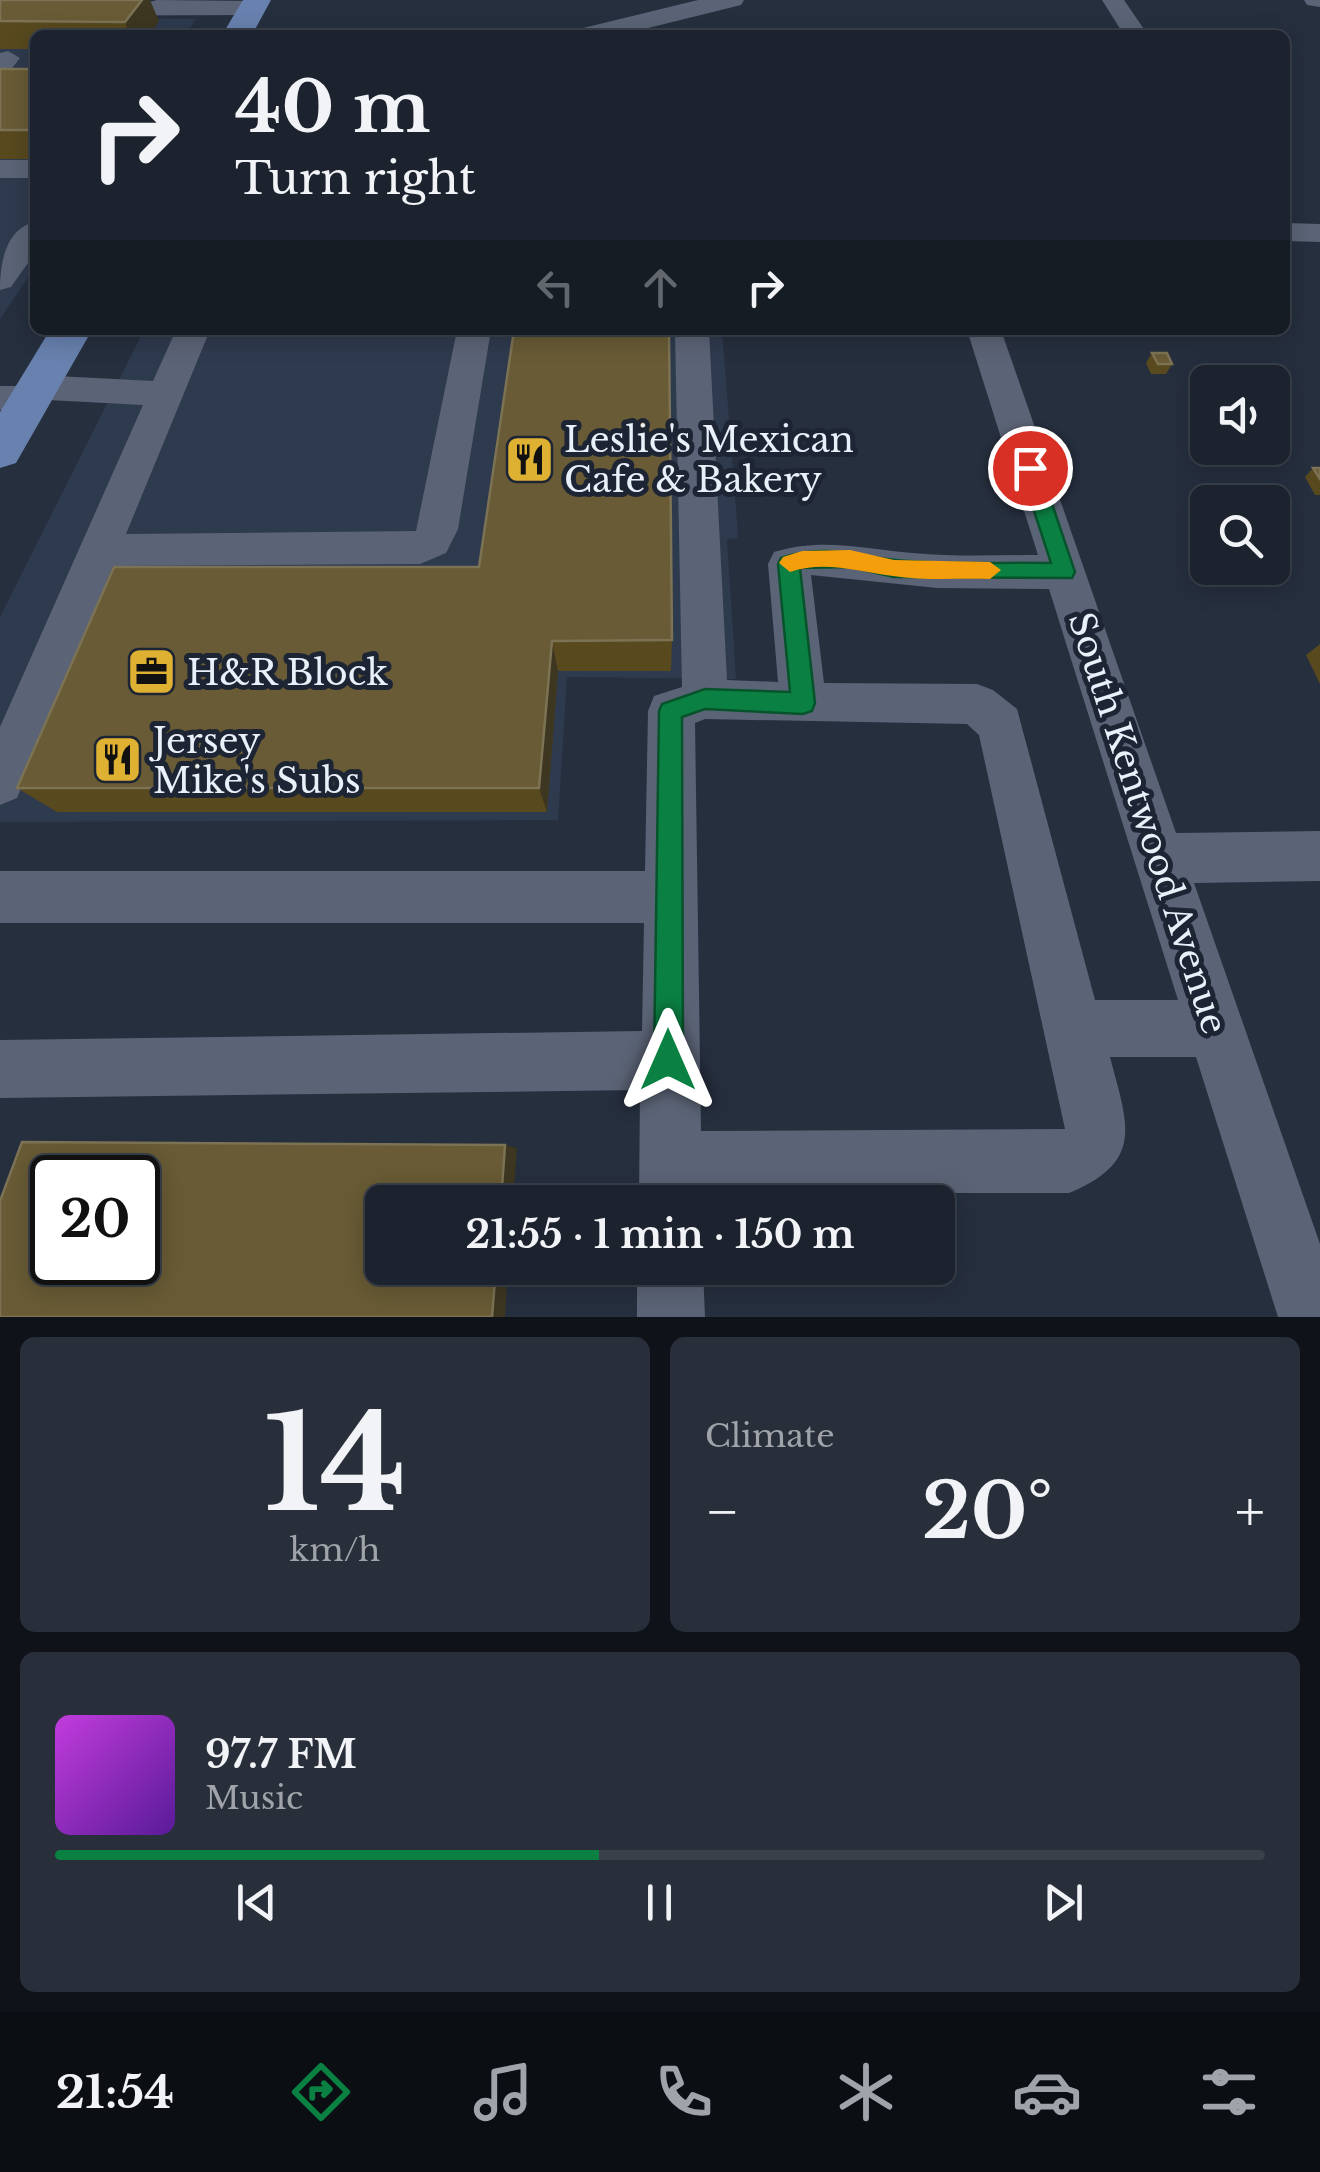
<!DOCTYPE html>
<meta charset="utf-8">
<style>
:root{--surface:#1c232e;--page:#292f3a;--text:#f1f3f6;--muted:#a0a4aa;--line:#3a404a;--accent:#0b8043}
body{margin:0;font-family:"Libre Baskerville",serif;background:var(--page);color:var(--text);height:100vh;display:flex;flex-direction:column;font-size:38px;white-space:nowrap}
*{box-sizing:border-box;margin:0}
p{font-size:32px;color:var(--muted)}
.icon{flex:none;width:55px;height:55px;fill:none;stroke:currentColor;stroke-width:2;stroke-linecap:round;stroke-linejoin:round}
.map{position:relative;height:1317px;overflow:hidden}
.panel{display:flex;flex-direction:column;gap:20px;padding:20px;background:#0f1319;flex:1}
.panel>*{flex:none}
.top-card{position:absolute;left:30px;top:30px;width:1260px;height:305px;border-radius:15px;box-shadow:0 5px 25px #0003,0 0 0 2px var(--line);background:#1c232e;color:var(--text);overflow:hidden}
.controls{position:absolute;left:1190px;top:365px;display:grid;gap:20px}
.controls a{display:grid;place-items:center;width:100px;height:100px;border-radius:15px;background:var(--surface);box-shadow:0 5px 25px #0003,0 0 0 2px var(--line);font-size:50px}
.speed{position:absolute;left:30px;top:1155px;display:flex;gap:20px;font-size:50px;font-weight:700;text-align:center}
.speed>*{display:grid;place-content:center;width:130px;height:130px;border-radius:50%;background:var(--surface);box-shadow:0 5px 25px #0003,0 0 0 2px var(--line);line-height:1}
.speed .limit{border:5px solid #111;border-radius:15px;background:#fff;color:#111}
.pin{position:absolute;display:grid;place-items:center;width:85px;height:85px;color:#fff;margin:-42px;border:5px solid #fff;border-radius:50%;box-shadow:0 2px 10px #0007}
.me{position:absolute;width:110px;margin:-55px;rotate:0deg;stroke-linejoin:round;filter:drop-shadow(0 0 8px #0008)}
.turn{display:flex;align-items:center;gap:35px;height:210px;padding:0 40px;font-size:45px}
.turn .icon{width:130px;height:130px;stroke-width:2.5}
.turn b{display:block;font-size:70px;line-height:85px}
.lanes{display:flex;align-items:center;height:95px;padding:0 40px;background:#0003;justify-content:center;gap:50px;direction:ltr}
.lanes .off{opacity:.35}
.big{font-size:75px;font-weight:800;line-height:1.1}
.panel .tile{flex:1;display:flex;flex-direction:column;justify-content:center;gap:15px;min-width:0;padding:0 35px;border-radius:15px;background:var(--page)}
.panel .dial{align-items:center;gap:0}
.dial b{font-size:130px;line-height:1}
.song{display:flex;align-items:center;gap:30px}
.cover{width:120px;height:120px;border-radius:15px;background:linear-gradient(135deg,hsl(290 70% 55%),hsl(270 70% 35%))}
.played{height:10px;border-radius:5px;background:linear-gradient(90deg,var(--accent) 45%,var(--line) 45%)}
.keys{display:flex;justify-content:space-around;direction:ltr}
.heat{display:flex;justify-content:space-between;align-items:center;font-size:55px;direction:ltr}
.panel .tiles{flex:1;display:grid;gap:20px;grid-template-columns:1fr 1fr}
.tile:last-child{grid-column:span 2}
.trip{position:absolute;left:365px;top:1185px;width:590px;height:100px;border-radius:15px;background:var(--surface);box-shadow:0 5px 25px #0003,0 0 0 2px var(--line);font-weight:800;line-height:100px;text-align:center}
.tab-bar{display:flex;height:160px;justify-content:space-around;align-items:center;background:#0b0e12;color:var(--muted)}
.tab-bar .icon{width:70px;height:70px}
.tab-bar .selected{color:var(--accent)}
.tab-bar b{font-size:45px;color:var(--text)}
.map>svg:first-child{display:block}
.built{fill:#2e3a4e}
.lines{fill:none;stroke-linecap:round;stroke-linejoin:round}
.minor{fill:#5b6476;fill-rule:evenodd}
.major{fill:#6881ae;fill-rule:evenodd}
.wall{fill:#58491e}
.shaded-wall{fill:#3d3721}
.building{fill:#685b35;stroke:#7c7254;stroke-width:2.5;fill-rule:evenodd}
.route{fill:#0b8043;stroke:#07532c;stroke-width:2.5}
.slow{fill:#f59e0b}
.labels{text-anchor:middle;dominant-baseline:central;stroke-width:10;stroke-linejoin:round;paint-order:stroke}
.poi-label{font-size:35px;fill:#eaf0fa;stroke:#1d2534;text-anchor:start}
.street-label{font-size:35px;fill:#eaf0fa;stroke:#1d2534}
</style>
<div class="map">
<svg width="1320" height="1317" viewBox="0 0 1320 1317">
<rect width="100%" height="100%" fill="#262f3e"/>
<path class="built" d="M0 17 196 19 186 35H35V267L0 319Z
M144 330H722L738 534 737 538 727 539 736 679 567 677 558 820 0 822V617Z"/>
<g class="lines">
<path class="minor" d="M157 0 253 1 265 8 253 15 0 16V2L142 4Z
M698 0H744L741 5 620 35H571L575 30Z
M1102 0H1124L1148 35H1124Z
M1304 0H1320V7L1307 5Z
M8 51 20 58 9 72 0 75V53Z
M0 160H35V178H0Z
M35 222V253L11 287 0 290C0 264 5 229 35 222Z
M1285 223 1320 224V242L1285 241Z
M176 330H210L126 534 416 531 457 330H491L458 529 446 553 420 564 113 566 17 798 0 805V727L143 405 48 400 44 407 0 410V386H20L24 378 37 375 153 381Z
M675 330H709L727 680 778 682 768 564 774 552C823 537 864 549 913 553 955 557 996 555 1038 555L967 330H1001L1176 833 1320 831V881L1194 883 1320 1244V1317H1278L1196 1057H1110C1127 1123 1146 1161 1069 1193H702L701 1202H639L640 1090 0 1098V1040L642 1031 644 923H0V871H645L648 711 654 696 682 687ZM811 575 937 588 1049 589 1178 1000H1095L1017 709 993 690 977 684 824 683ZM705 719 967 724 979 735 1065 1129 701 1131 695 723Z
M637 1268H703L705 1317H637Z"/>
<path class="major" d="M243 0H271L252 35H222Z
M50 330H92L16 463 0 468V412Z"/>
</g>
<path class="wall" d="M0 0 159 21 149 35H35V49H0Z
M0 69H35V159H0Z
M1152 353 1172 364 1166 374H1151L1146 363Z
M1245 448H1271L1270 449 1247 450Z
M1313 468H1320V495H1315L1305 477Z
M114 567 672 640 671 671H558L547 812H57L17 788Z
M1320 644V684L1306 655Z"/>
<path class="shaded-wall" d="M142 0H150L159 21 149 35H130L125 22Z
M552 641 558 671 547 812 539 788Z
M505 1145 517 1148 513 1202H501Z
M496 1268H508L505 1317H492Z"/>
<path class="building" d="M0 0H142L125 22 0 21Z
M0 69H35V130H0Z
M514 330H669L672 640 552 641 539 788H17L114 567H479Z
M1152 353H1167L1172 364H1158Z
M1313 468H1320V479Z
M22 1142 505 1145 501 1202H382V1268H496L492 1317H0V1201ZM52 1178H138V1262H52Z"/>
<path class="route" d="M1030 461 1040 468 1075 572 1072 578 894 577 850 567 800 568 815 703 812 711 803 714 705 709 682 717 683 1060 679 1070 668 1075 658 1070 654 1060 659 711 662 704 705 689 790 692 778 564 781 558C825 543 853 556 896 560 947 565 1000 562 1051 563L1020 468Z"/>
<path class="slow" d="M850 550 894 560 990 562 1001 570 990 579C959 578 925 581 893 576 858 572 825 560 790 572L779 563 783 557 802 551Z"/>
<defs>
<symbol id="restaurant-square" viewBox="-11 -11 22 22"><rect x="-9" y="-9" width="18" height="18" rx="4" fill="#deb133" stroke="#1d2534"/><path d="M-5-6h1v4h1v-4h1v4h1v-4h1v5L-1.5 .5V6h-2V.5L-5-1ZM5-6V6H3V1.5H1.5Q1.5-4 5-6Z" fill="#111"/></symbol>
<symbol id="office-square" viewBox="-11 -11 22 22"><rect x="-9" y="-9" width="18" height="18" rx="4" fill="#deb133" stroke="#1d2534"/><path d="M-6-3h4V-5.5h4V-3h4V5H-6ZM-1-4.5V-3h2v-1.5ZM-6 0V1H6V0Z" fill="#111"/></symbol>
</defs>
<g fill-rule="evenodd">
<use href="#restaurant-square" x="502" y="432" width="55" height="55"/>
<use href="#office-square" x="124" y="644" width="55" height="55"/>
<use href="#restaurant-square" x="90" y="732" width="55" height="55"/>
</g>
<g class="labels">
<g class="poi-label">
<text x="564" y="439">Leslie's Mexican<tspan x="564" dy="40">Cafe &amp; Bakery</tspan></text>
<text x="187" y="672">H&amp;R Block</text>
<text x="153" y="740">Jersey<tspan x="153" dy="40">Mike's Subs</tspan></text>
</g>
<g class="street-label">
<text transform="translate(1148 823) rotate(72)">South Kentwood Avenue</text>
</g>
</g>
</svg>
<div class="controls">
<a><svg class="icon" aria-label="sound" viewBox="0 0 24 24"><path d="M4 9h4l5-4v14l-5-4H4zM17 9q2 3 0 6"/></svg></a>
<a><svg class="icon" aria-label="search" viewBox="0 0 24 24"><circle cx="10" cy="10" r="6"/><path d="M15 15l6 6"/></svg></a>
</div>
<div class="speed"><div class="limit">20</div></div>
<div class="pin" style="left:1030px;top:468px;background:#d93025"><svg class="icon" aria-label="arrive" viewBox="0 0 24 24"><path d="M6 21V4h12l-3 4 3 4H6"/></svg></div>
<svg class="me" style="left:668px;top:1060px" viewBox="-20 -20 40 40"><path d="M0-17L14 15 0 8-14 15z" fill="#0b8043" stroke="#fff" stroke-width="4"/></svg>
<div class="trip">21:55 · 1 min · 150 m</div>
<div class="top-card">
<div class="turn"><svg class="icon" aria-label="right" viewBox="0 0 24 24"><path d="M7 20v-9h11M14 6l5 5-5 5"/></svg><div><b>40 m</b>Turn right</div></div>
<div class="lanes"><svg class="icon off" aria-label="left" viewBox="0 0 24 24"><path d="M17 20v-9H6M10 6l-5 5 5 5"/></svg><svg class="icon off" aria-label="ahead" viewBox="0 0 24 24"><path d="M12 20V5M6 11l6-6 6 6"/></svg><svg class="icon" aria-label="right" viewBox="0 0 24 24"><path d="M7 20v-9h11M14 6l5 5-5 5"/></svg></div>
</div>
</div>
<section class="panel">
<div class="tiles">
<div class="tile dial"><b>14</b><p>km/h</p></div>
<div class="tile"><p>Climate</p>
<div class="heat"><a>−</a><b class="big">20°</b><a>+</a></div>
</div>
<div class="tile">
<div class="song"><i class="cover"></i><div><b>97.7 FM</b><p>Music</p></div></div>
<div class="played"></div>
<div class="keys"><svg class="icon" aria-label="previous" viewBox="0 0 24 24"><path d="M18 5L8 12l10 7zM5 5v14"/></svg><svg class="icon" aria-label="pause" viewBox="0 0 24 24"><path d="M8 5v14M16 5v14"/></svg><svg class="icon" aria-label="next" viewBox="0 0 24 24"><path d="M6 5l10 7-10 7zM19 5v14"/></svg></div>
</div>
</div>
</section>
<nav class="tab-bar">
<b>21:54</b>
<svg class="icon selected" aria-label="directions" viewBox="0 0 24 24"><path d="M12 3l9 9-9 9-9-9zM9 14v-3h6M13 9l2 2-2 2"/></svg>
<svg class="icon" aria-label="music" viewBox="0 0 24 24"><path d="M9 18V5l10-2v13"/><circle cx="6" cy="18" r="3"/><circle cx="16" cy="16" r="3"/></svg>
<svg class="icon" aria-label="phone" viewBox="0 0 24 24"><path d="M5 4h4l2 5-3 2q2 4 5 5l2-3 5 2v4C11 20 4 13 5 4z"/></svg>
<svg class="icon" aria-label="climate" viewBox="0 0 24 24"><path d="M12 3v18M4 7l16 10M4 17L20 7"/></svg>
<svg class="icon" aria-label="car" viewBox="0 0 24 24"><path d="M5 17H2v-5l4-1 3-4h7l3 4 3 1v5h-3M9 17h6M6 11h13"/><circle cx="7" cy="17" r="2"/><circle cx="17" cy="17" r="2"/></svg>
<svg class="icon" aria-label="filters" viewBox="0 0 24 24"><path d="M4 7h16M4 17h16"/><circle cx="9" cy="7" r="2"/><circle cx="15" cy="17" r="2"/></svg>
</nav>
